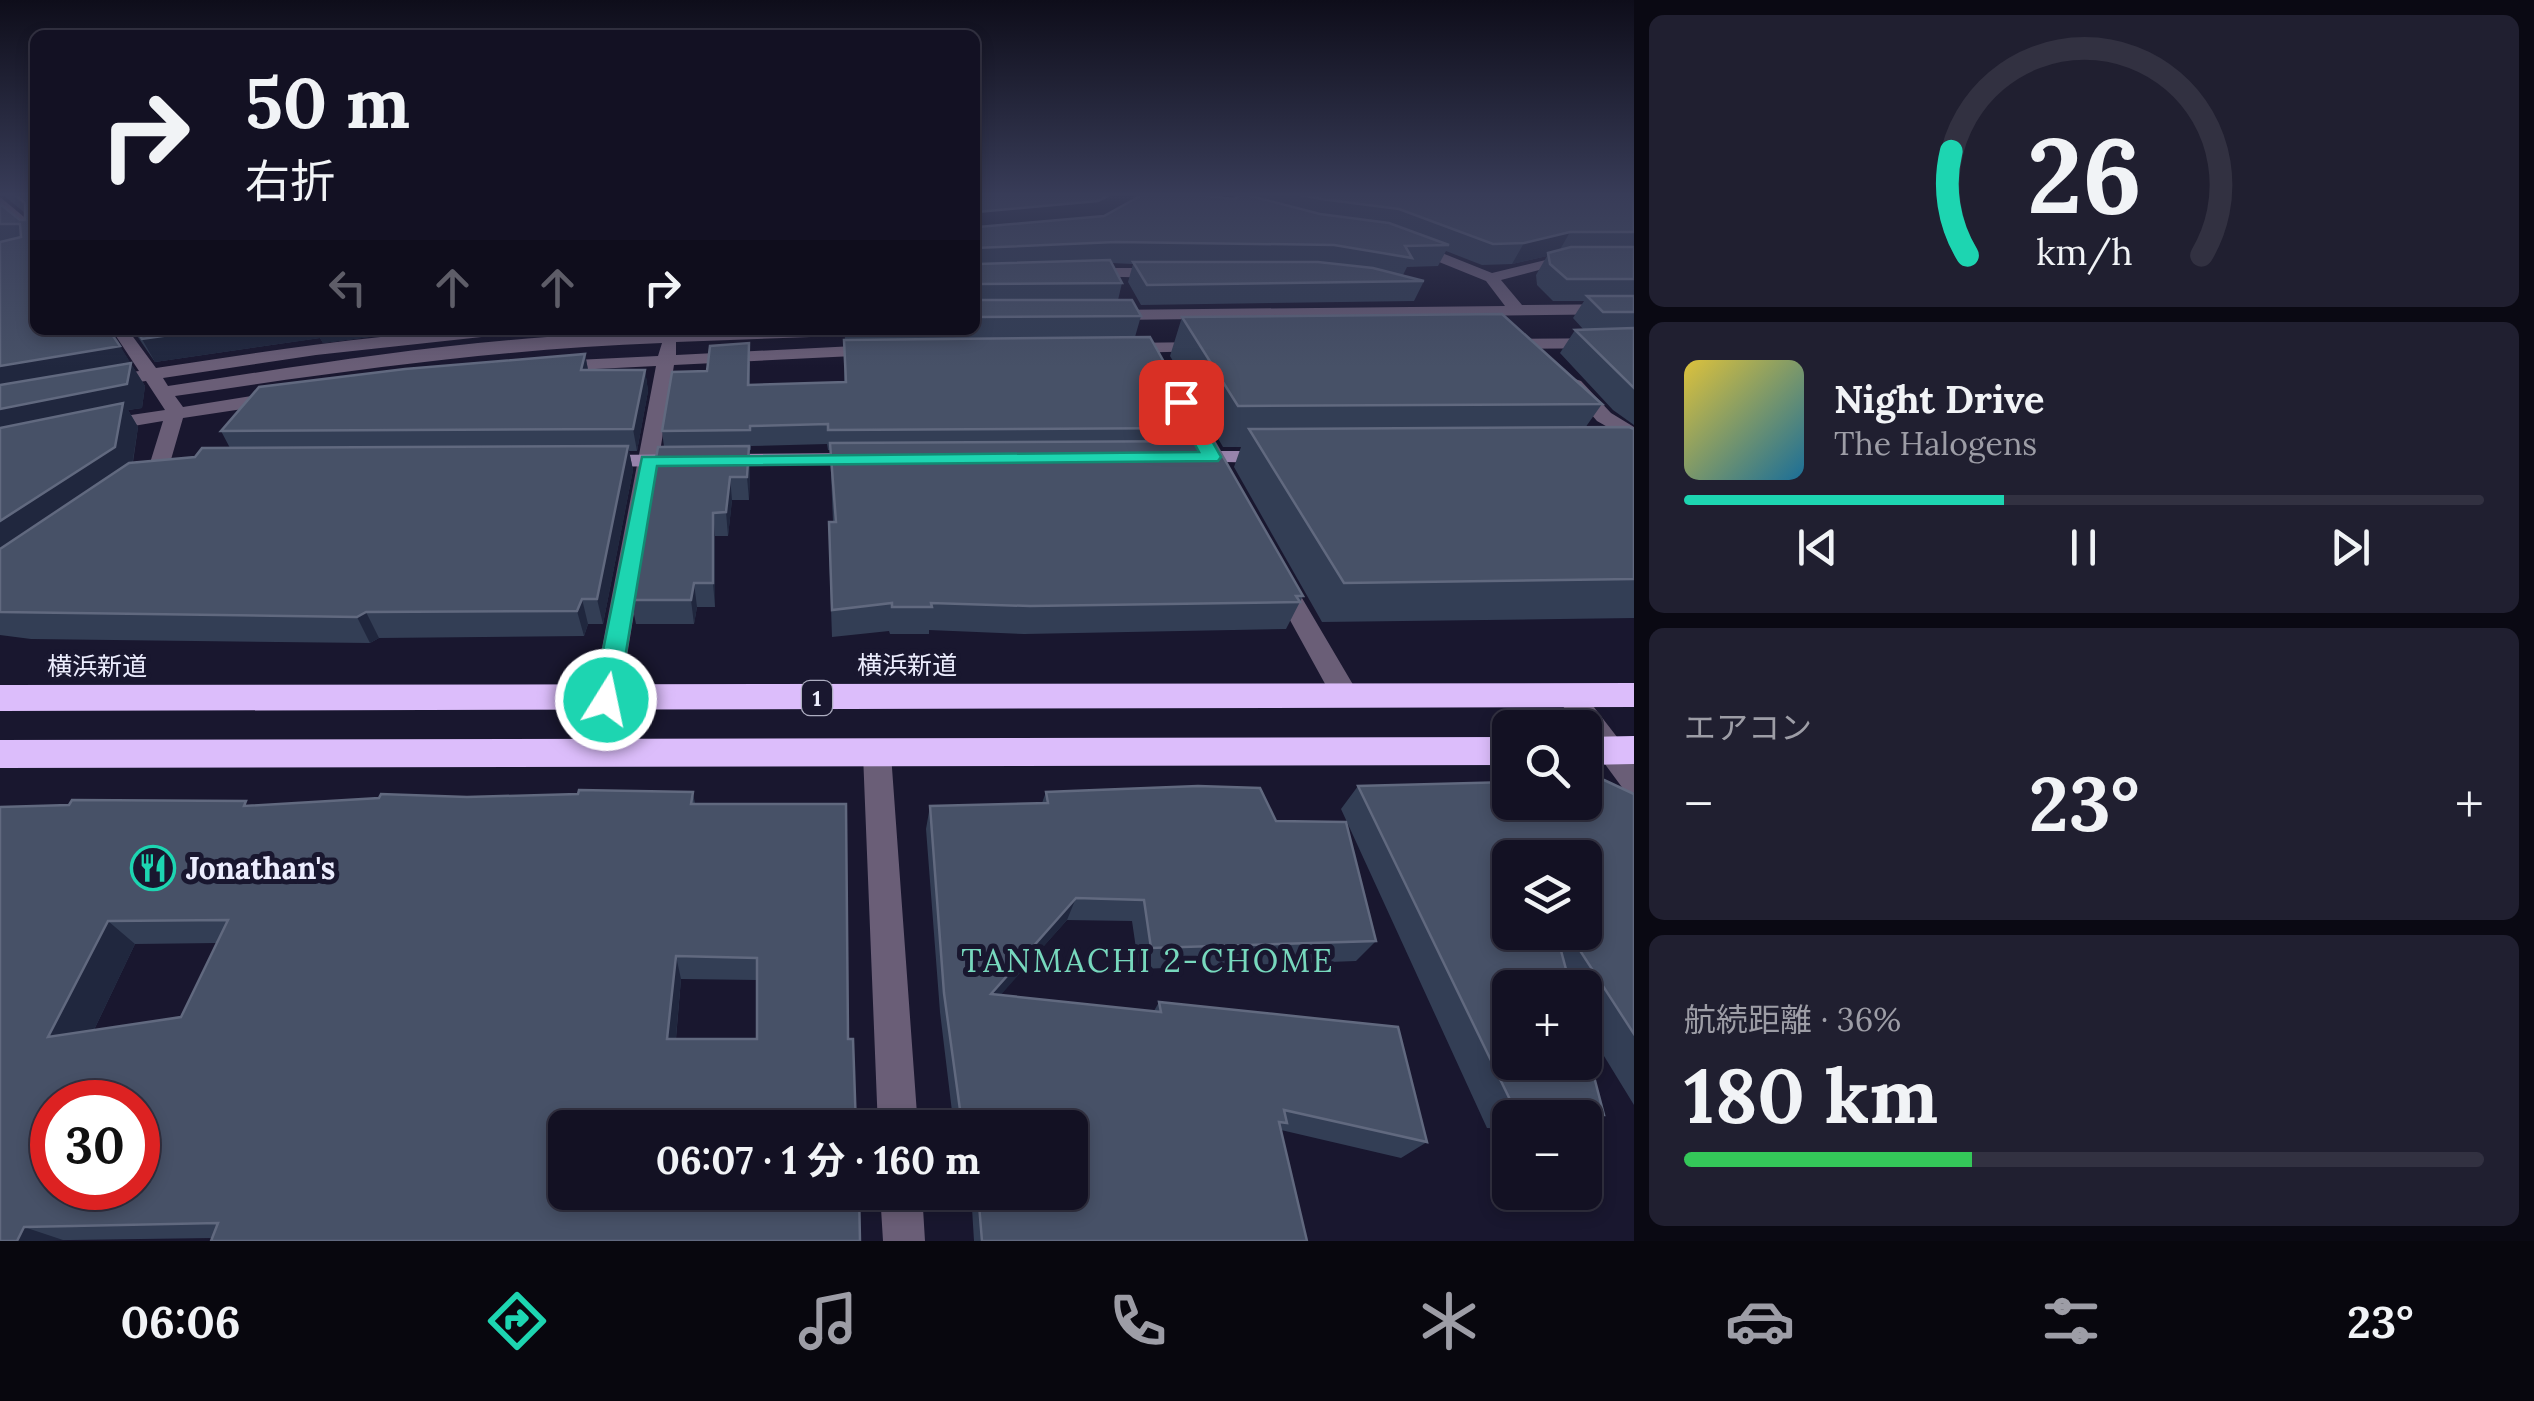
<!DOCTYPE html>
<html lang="ja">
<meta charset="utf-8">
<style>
:root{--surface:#131123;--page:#201f30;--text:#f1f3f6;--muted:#9d9da6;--line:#323141;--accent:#1dd5b1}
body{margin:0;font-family:Lora,"Noto Sans JP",serif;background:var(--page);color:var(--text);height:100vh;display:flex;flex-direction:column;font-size:38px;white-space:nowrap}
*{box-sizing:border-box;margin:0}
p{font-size:32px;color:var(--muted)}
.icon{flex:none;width:55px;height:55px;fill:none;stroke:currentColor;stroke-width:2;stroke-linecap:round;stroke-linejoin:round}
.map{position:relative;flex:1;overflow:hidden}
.side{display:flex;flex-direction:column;gap:15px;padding:15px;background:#0a0913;width:900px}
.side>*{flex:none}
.top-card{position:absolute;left:30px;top:30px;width:950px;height:305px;border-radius:15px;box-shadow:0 5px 15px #0003,0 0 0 2px var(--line);background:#131123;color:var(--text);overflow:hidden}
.tools{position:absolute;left:1492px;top:710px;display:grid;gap:20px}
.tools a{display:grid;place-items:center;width:110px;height:110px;border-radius:15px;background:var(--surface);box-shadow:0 5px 15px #0003,0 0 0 2px var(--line);font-size:50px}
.speed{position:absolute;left:30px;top:1080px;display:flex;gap:20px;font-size:50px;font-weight:700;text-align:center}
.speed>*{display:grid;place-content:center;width:130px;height:130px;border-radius:50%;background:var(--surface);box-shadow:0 5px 15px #0003,0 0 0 2px var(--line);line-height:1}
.speed .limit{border:15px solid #d22;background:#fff;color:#111}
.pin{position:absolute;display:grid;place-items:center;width:85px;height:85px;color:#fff;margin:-42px;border-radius:20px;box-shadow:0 5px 15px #0006}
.me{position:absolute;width:110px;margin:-55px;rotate:10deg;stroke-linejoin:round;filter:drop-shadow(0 0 8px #0008)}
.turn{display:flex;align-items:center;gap:35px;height:210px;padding:0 50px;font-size:45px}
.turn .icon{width:130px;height:130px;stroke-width:2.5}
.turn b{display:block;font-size:70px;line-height:85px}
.lanes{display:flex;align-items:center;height:95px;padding:0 50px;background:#0003;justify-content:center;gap:50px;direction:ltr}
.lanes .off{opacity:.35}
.big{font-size:75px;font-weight:700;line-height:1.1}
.side .card{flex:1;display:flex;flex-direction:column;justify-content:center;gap:15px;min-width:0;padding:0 35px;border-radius:15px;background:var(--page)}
.side .dial{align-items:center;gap:0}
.dial svg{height:260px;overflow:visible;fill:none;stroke:var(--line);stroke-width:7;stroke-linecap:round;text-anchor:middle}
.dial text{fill:var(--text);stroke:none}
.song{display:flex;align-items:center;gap:30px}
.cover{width:120px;height:120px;border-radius:15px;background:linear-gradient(135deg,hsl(50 70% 55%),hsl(200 70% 35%))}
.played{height:10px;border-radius:5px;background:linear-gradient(90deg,var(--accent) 40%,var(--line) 40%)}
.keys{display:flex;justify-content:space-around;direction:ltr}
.heat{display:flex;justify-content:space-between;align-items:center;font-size:55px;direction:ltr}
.charge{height:15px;border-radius:8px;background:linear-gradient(90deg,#34c759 36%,var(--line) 0)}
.trip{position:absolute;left:548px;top:1110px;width:540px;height:100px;border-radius:15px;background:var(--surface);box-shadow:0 5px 15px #0003,0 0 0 2px var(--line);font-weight:700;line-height:100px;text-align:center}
.dock{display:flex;height:160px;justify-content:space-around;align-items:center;background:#08070e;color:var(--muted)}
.dock .icon{width:70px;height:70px}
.dock .active{color:var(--accent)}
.dock b{font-size:45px;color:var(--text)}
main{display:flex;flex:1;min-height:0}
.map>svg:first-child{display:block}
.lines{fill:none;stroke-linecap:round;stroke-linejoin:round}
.street{fill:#6a5e77;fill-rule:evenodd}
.secondary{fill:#9884ac;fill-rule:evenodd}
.highway{fill:#dcbdfb;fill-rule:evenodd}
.wall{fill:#333e55;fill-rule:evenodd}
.shaded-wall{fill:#20273e}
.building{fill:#475167;stroke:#61697f;stroke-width:2.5;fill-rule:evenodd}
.route{fill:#1dd5b1;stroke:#138a73;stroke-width:2.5}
.labels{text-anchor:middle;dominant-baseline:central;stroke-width:10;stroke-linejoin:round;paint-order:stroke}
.shield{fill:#19172f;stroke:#adadc0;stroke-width:2.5}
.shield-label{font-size:22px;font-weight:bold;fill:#ecedfe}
.street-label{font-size:25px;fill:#ecedfe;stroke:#19172f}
.near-poi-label{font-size:30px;font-weight:bold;fill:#ecedfe;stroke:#19172f;text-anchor:start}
.near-neighbourhood-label{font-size:32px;letter-spacing:2.5px;fill:#77d8bd;stroke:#19172f}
</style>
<main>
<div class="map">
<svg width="1634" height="1241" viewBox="0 0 1634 1241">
<rect width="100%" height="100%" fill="#19172f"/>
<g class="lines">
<path class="street" d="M1198 194H1216L1250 208 1238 211Z
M0 197 35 226V238L0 208Z
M1407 243H1417L1492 273 1558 257H1634V265H1558L1501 280 1522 305 1634 304V314L1110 320 1102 315 1110 310 1505 306 1486 281 1407 249Z
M1085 268H1165L1173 273 1165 278 1080 276 1077 273Z
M112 330H128L156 368C272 351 390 330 508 330L500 335 316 355 163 378 168 386C294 367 420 346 547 337 656 329 766 330 875 330L867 335 676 342V355L874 345 883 350 874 355 674 365 620 700 616 707 606 710 596 707 592 700 656 366 555 371 546 366 555 361 658 356 662 343C498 349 337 372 175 396L183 407 276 392 285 398 276 404 183 418 170 463 160 469 150 463 163 421 104 431 94 425 104 419 165 410 146 381 108 386 99 381 102 377 139 371Z
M1634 338V348L1504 349 1495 344 1504 339Z
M1204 342 1210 343V351L1124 353 1115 348 1124 343Z
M1575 379 1581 381 1611 413 1634 427V442L1597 421 1566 385Z
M1281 574 1289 576 1355 688 1359 695 1355 702 1345 705 1335 702 1269 582Z
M1570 686 1580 689 1634 759V793L1624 790 1585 737V728H1578L1556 696 1560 689Z
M877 742 887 746 891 754 918 1128H878L863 754 867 746Z
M880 1192H922L925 1241H883Z"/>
<path class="secondary" d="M1189 451H1269L1279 457 1269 463 1182 461 1179 457Z
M864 453 871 455V463L599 467 589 461 599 455Z"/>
<path class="highway" d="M1634 683V707L0 711V685Z
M1634 736V764L1585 765V737Z
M1510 737V765L0 768V740Z"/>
</g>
<path class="wall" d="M0 194H35L110 331 145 386 142 408 128 410 138 427 133 462 195 457 230 448 221 431 585 354 588 370H645L648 391 637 451H629L633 470 603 624H588L584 636 379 638 370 643 31 639 0 635V204L20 220H25V213L2 194Z
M975 194H1205L1204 195 1234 199 1236 197 1225 194H1634V425L1613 410 1560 353 1575 330 1583 329 1573 318 1584 301H1553L1537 285 1536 275 1547 256 1512 264 1482 265 1446 251 1438 266 1407 267 1403 275 1424 281 1414 301 1141 305 1128 282 1133 264 1111 263 1122 283 1118 300 1141 316 1135 337 1201 428 1197 441 1303 596 1286 629 1024 634 929 630V634H890L889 631 832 637 829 549V522H833L830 450H828L827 444 751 446V450H749L750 470 749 500H732L728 536H715V607H697L694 624H636L631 600 664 447 662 431 707 371 750 362V385L844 382 845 330H975Z
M1182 317 1602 404 1585 428 1634 429V618L1322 622 1234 467 1241 447H1223L1170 356Z
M133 330H423L323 343 320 338 155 362Z
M502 330H598L504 337Z
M1358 786 1634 794V1105L1585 1025V988H1510L1604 1115 1585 1125V1118H1510V1129L1487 1128 1341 809ZM1585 858V932H1510Z
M693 792 695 804 848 1039 212 1238 0 1241V807L249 805 467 797ZM217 943 181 1017 94 1030 135 944ZM681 979 757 980V1039H676Z
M1046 792 1276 821 1376 941 1356 961 1139 969 1132 921 1067 920 1000 995 1154 1011 1159 1002 1427 1142 1401 1158 1281 1130 1307 1241H974L971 1192H1070V1128H954L940 1012 926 829 930 806 1042 803Z"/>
<path class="shaded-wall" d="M1112 194H1134L1133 199 1094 221 975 232V219L977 212Z
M1570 232 1558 253H1548L1547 256 1512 264 1524 243Z
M205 330H423L323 343 320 338 155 362 142 339Z
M120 346 145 386 142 408 128 410 138 427 131 472 0 560V366Z
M585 354 589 375 581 370Z
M645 370 648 391 637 451 633 429Z
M628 446 633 470 603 624 597 599Z
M749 446 750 470 749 500 747 477Z
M730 477 732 500 728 536 726 512Z
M713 513 715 536V607L713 583Z
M694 583 697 607 694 624 691 600Z
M582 599 588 624 584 636 577 611Z
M366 612 379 638 370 643 357 617Z
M1076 898 1067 920 984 1014 991 994Z
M108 921 135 944 81 1057 48 1037Z
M676 956 681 979 674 1059 667 1039Z
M24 1227 63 1240 17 1241Z"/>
<path class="building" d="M14 194H35V330H109L120 346 0 366V242L21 237 20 224H0V204L20 220H25V203Z
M975 194H1112L1098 201 977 212 975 219Z
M1190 194 1234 199 1243 194 1320 214 1389 223 1449 245 1405 246 1412 258 1334 245 1116 242 975 248V224L978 227 1104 216 1142 195Z
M1296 194H1633L1634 232H1570L1524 243 1493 244 1399 209 1321 199Z
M1571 247H1634V279H1567L1550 264 1548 253Z
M1110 260 1122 283 978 284 975 287V261L978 264Z
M1133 262H1318L1373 268 1424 281 1147 285Z
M1587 296H1634V312H1603Z
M975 297V300H1132L1141 316 975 317Z
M1502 314 1602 404 1238 406 1182 317Z
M1634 328V388L1575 330Z
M136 330H205L142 339Z
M1150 337 1201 428 828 430V424L750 426V430L662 431 672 372 707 371 710 346 749 343 748 385 846 382 844 340Z
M585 354 581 370H645L633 429 221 431 259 387 405 369Z
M131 363 127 384 0 409V385Z
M123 403 115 447 0 521V428Z
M1629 427 1634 429V579L1344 583 1249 429Z
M1214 441 1303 596H1296L1300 602 1030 606 931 603 932 607H892V603L832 610 829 522H836L830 443Z
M628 446 597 599H582L577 611 366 612 357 617 0 612V549L129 463 195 457 202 448Z
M749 446 747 477H730L726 512 713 513V583H694L691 600H631L658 447Z
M1604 780 1634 794V1034L1568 932H1585V858H1510V932H1556L1571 988H1510V1062H1585V1042L1604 1115 1516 1112 1358 786 1510 782V802H1585V781Z
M1198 786 1260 788 1276 821 1346 822 1376 941 1151 948 1144 900 1076 898 991 994 1161 1012 1159 1002 1398 1027 1427 1142 1284 1110 1287 1123 1279 1122 1307 1241H982L978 1192H1070V1128H974L973 1117H961L944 993 930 806 1048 803 1046 792Z
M579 790 693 792 691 804H846L848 1039H853L856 1128H565V1192H859L860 1241H211L218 1223 24 1227 17 1241H0V807L69 805 72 800 246 801 244 806 379 798 381 794 467 797 578 794ZM228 920 181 1017 48 1037 108 921ZM676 956 757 958V1039H667ZM52 1102H138V1188H52Z"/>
<linearGradient id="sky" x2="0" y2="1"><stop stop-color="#0e0d1a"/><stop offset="0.53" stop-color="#383c58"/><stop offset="1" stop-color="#383c58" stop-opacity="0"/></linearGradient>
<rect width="1634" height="367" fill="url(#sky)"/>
<path class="route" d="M1181 397 1190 402 1221 457 1218 461 657 466 618 700 615 706H597L593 700 642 457 1199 452 1172 402Z"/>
<defs>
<symbol id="restaurant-ring" viewBox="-11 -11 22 22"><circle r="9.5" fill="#19172f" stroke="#1dd5b1" stroke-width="1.5"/><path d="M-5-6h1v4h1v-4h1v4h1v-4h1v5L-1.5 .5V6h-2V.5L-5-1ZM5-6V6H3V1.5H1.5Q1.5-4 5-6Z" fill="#1dd5b1"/></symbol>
</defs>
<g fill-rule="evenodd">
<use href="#restaurant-ring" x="128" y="843" width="50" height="50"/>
</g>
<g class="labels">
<rect class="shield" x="802" y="681" width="30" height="34" rx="8"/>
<g class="shield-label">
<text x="817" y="698">1</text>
</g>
<g class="street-label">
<text x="907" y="665">横浜新道</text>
<text x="97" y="666">横浜新道</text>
</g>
<g class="near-poi-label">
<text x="186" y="868">Jonathan's</text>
</g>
<g class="near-neighbourhood-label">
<text x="1148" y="960">TANMACHI 2-CHOME</text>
</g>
</g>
</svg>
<div class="tools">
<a><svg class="icon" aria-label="search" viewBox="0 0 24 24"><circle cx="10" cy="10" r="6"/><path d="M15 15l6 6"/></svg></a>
<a><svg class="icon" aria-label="layers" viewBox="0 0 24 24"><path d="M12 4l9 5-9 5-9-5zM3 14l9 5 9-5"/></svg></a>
<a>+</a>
<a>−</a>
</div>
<div class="speed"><div class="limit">30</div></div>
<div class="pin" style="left:1181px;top:402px;background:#d93025"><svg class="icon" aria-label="arrive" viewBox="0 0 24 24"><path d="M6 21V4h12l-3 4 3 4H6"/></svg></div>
<svg class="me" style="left:606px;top:700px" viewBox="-20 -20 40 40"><circle r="17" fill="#1dd5b1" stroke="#fff" stroke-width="3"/><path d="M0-11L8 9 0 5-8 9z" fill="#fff"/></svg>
<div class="trip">06:07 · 1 分 · 160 m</div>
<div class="top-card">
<div class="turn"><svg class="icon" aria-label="right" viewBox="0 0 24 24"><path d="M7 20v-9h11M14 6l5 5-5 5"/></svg><div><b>50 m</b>右折</div></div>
<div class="lanes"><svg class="icon off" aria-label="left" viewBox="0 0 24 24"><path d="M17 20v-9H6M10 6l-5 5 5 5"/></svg><svg class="icon off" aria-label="ahead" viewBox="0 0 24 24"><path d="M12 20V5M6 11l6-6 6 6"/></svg><svg class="icon off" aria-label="ahead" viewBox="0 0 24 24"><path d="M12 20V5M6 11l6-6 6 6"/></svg><svg class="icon" aria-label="right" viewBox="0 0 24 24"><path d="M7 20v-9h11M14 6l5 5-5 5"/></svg></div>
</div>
</div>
<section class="side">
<div class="card dial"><svg viewBox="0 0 100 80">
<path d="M14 69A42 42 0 1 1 86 69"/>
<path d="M14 69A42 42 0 0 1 9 37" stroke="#1dd5b1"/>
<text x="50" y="56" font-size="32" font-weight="700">26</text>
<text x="50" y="72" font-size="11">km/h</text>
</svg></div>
<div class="card">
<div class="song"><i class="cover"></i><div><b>Night Drive</b><p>The Halogens</p></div></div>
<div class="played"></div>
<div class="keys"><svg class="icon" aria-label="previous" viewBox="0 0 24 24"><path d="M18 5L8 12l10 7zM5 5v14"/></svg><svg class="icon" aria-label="pause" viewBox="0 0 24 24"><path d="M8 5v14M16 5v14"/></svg><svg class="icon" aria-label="next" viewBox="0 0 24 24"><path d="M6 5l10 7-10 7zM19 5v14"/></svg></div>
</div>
<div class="card"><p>エアコン</p>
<div class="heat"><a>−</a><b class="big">23°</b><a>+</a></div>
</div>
<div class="card"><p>航続距離 · 36%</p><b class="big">180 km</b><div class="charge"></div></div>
</section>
</main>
<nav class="dock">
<b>06:06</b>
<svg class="icon active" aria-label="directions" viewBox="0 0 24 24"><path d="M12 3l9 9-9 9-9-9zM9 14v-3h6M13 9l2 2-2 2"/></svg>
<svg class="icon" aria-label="music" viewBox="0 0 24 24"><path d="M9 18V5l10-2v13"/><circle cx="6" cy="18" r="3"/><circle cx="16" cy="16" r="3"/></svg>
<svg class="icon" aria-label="phone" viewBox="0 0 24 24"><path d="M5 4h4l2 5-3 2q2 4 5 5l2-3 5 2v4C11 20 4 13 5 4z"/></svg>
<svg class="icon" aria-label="climate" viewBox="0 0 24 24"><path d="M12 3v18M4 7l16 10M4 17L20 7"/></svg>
<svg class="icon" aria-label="car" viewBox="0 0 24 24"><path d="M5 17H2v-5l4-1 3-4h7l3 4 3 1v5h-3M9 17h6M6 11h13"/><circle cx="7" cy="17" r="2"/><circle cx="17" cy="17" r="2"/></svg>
<svg class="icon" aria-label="filters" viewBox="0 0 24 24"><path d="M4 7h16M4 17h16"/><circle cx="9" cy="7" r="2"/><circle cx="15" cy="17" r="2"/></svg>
<b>23°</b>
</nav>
